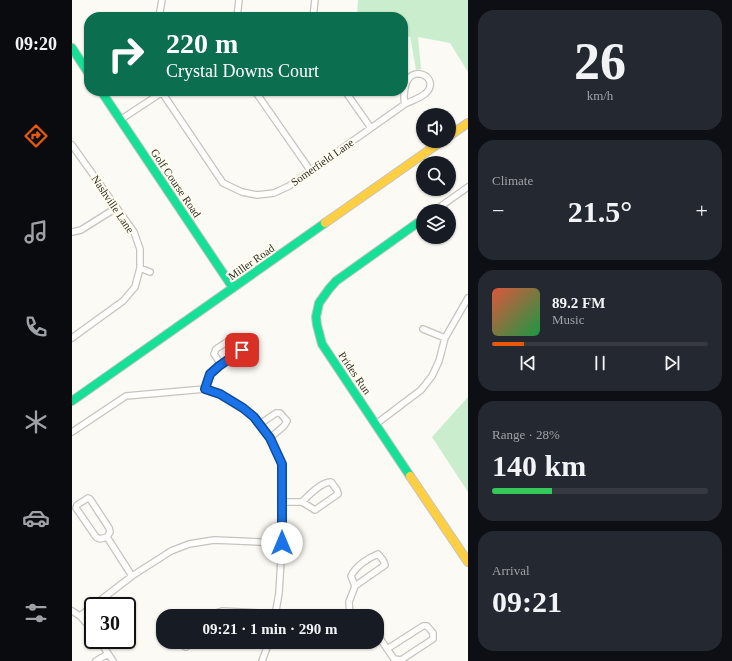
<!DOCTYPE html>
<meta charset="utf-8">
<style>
:root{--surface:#171b24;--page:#242831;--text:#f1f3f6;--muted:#9ea1a6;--line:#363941;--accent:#ea580c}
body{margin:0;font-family:"Times New Roman",serif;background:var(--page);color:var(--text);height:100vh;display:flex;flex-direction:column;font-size:15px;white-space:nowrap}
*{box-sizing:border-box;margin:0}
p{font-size:13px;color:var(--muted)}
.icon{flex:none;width:22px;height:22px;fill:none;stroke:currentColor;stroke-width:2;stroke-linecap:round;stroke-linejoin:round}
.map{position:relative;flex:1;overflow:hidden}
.sheet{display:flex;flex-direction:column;gap:10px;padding:10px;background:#0d0f14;width:264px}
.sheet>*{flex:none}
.top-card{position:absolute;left:12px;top:12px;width:324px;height:84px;border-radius:16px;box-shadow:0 1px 3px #0004;background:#0b6e4f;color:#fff;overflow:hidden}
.controls{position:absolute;left:344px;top:108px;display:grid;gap:8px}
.controls a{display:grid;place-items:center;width:40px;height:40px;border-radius:50%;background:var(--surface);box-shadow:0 1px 3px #0004;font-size:20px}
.speed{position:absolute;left:12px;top:597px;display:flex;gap:8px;font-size:20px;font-weight:700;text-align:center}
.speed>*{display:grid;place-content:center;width:52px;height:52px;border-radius:50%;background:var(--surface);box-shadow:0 1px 3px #0004;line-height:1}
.speed .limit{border:2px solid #111;border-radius:6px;background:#fff;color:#111}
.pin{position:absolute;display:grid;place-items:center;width:34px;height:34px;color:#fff;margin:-17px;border-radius:8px;box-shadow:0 2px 6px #0006}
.me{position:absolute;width:44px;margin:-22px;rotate:0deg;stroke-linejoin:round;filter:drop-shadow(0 0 3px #0008)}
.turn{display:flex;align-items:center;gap:14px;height:84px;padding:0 16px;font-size:18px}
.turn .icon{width:52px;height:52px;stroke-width:2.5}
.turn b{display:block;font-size:28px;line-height:34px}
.big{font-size:30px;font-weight:800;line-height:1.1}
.sheet .tile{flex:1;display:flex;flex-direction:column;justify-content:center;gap:6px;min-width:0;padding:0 14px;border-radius:16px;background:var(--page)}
.sheet .dial{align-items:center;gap:0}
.dial b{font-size:52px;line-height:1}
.song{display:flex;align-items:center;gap:12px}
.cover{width:48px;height:48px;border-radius:6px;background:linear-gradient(135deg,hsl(10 70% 55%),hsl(140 70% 35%))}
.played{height:4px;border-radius:2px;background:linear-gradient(90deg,var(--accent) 15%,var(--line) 15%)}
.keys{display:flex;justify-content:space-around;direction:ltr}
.heat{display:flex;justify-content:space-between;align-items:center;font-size:22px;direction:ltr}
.charge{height:6px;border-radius:3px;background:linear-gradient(90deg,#34c759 28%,var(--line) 0)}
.trip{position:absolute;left:84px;top:609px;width:228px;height:40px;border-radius:16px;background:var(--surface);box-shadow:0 1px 3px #0004;font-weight:800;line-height:40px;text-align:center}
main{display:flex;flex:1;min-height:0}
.tabs{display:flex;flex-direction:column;width:72px;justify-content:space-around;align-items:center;background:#090b0e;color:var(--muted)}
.tabs .icon{width:28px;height:28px}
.tabs .current{color:var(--accent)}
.tabs b{font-size:18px;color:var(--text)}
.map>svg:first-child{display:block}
.green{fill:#c9edcd}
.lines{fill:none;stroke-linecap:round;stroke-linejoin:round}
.street-casing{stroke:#c6c4bf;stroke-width:8}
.fast-casing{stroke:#c6c4bf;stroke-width:10}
.slow-casing{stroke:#c6c4bf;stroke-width:10}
.street{stroke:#fffefd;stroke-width:5.5}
.fast{stroke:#16e098;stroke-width:8}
.slow{stroke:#ffcf43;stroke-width:8}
.route-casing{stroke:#114b97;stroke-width:10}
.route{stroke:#1a73e8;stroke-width:7}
.labels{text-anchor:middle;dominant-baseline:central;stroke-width:4;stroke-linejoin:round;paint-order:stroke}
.street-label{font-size:11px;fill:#302e29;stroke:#fffcf0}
</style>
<main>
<nav class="tabs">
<b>09:20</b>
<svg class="icon current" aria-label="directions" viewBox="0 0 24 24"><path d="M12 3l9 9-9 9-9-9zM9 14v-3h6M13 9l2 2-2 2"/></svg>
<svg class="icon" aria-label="music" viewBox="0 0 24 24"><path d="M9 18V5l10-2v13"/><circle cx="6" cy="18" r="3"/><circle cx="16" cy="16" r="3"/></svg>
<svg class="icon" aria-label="phone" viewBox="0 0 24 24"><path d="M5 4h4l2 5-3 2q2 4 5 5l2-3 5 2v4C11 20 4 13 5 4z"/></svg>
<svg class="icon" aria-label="climate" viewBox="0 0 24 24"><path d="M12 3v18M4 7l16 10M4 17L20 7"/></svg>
<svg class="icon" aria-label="car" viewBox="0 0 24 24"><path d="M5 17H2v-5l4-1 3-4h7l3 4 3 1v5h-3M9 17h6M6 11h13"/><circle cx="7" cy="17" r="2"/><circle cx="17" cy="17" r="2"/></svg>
<svg class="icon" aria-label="filters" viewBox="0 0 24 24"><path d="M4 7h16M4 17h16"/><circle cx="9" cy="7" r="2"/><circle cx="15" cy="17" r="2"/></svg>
</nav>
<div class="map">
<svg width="396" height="661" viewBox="0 0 396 661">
<rect width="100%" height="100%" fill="#fcfaf4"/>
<path class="green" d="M286 0H396V72L378 43 346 37 349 69 344 70 338 36 331 40V17H285Z
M396 397V492L360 437Z"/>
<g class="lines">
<defs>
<path id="street" d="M87 17 90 0
M165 17 167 0
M241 17 243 0
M89 91 151 183 170 192 185 195 202 193 217 186 333 104C339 101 348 98 353 94 371 78 337 61 333 88 332 94 331 98 333 104
M183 91 238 170
M273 91 299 128
M48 120 89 93
M0 145 62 232 68 249V268L63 287 51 301 0 338
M362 211 396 187
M0 232 9 230 44 208
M68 268 78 272
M351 329 373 338
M133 389 139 374 147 366 170 349 163 339 161 338 144 349 142 354 149 364
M188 424 204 413H208L215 421 212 426 198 438
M304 424 349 390 360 376 367 361 373 338 396 298
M0 432 54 396 133 389 148 394 171 408 183 417 198 438 210 464V543L207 593 203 616
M210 502H230L243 510 266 494 265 490 259 482C249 482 237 495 230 502
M35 537 38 532 37 528 18 499 16 498 5 505 4 508 24 537 28 539 35 537 60 576
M0 611 8 616 21 631
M8 616 60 576 99 551 117 544 142 540 210 543
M134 616 150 611 247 616
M278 616 277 602 283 586 313 565 311 560 306 554C296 558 284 566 279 576L283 586
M305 634 322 659 329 660 361 639V633L355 626H351L315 649
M27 640 41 661
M106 642 107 644 114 647 121 642
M24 661 36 654
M190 661 197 642"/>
<path id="fast" d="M0 48 17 74
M29 91 161 288
M0 401 253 223
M338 476 250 344 245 325 244 317 247 303 257 289 264 281 351 219"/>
<path id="slow" d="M377 136 396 123
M253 223 370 141
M338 476 396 562"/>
</defs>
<use href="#street" class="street-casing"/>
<use href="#fast" class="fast-casing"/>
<use href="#slow" class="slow-casing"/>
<use href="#street" class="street"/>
<use href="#fast" class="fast"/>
<use href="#slow" class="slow"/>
</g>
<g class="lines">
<defs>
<path id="route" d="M170 350 147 366 138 374 133 389 148 394 171 408 182 417 198 438 210 464V543"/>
</defs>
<use href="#route" class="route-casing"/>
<use href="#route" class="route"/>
</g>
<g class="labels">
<g class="street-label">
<text transform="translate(250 162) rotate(-35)">Somerfield Lane</text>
<text transform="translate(104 183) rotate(56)">Golf Course Road</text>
<text transform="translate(41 204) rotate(56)">Nashville Lane</text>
<text transform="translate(179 262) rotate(-35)">Miller Road</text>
<text transform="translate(283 373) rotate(56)">Prides Run</text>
</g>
</g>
</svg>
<div class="controls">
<a><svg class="icon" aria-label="sound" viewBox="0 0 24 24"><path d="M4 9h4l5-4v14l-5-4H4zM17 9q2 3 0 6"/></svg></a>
<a><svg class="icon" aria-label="search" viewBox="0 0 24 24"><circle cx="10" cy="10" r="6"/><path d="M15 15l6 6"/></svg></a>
<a><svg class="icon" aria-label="layers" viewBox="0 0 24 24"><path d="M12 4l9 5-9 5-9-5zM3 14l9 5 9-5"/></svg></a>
</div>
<div class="speed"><div class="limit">30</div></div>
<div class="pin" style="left:170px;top:350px;background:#d93025"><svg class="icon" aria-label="arrive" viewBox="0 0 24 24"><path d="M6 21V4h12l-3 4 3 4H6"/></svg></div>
<svg class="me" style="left:210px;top:543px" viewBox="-20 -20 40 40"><circle r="19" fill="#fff"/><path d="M0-13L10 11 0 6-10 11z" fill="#1a73e8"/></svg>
<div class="trip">09:21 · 1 min · 290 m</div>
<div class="top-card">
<div class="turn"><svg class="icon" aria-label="right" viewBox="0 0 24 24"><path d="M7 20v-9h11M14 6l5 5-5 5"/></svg><div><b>220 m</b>Crystal Downs Court</div></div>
</div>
</div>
<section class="sheet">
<div class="tile dial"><b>26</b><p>km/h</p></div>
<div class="tile"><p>Climate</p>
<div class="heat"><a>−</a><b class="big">21.5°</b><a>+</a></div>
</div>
<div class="tile">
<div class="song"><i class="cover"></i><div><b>89.2 FM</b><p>Music</p></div></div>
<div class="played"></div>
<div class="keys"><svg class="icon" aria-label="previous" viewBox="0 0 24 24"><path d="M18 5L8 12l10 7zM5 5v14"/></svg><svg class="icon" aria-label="pause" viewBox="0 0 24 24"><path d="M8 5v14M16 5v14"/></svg><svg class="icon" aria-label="next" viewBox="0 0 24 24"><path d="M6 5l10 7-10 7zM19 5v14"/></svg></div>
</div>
<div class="tile"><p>Range · 28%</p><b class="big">140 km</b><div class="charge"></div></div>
<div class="tile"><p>Arrival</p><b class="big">09:21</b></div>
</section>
</main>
